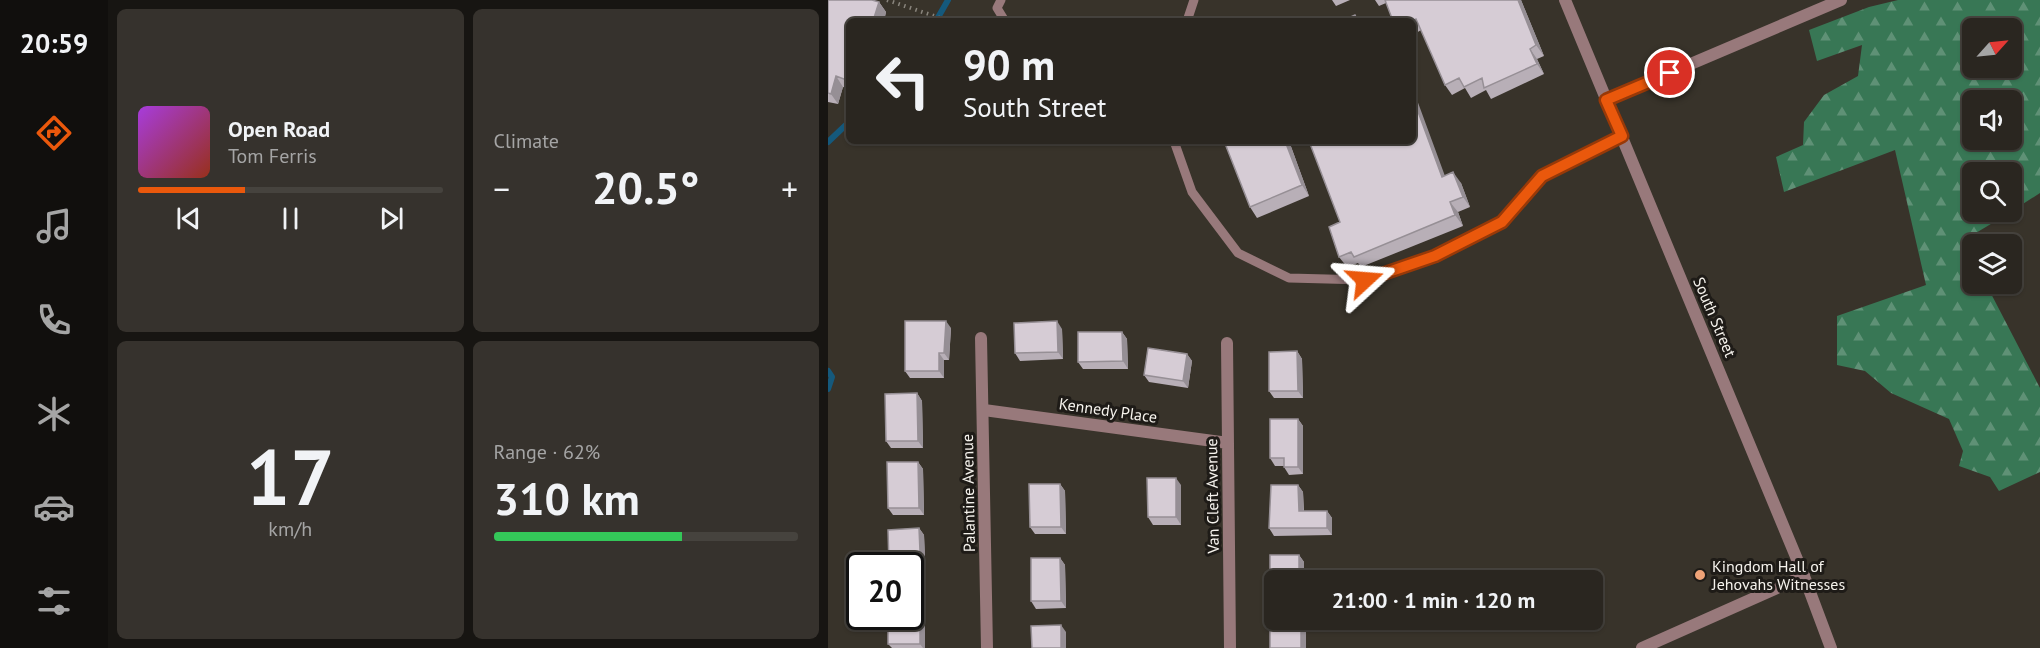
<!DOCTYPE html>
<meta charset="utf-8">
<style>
:root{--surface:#2a2620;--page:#36322d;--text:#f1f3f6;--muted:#a5a5a5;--line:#46433e;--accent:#ea580c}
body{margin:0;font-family:"PT Sans",sans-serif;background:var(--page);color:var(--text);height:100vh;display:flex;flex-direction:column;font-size:22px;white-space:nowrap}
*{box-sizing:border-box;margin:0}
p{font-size:20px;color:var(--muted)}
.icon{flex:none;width:33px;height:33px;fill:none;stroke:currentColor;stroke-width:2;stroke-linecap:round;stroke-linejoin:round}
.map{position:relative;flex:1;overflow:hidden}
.sheet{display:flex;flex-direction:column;gap:9px;padding:9px;background:#171512;width:720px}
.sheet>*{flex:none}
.hud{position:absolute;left:18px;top:18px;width:570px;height:126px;border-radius:9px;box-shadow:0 2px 4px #0004,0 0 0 2px var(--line);background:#2a2620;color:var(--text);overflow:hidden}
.needle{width:39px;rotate:63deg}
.tools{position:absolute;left:1134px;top:18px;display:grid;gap:12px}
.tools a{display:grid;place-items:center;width:60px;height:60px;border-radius:9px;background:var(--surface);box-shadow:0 2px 4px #0004,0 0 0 2px var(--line);font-size:30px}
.speed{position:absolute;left:18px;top:552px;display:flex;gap:12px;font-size:30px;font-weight:700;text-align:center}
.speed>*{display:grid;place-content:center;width:78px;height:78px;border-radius:50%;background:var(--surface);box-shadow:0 2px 4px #0004,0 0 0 2px var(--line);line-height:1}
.speed .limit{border:3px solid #111;border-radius:9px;background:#fff;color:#111}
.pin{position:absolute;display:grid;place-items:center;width:51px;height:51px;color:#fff;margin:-26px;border:3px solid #fff;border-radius:50%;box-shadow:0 2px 6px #0007}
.me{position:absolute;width:66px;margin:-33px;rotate:71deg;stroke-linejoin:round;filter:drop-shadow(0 0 4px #0008)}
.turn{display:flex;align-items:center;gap:21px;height:126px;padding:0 18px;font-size:27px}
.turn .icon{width:78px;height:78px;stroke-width:2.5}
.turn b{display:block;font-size:42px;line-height:51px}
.big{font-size:45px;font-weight:800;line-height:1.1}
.sheet .tile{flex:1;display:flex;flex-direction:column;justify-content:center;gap:9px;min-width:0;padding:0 21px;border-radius:9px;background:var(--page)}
.sheet .dial{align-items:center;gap:0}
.dial b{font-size:78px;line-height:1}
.song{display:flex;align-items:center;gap:18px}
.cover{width:72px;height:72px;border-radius:9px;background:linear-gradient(135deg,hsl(280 70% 55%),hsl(10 70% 35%))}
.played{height:6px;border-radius:3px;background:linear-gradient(90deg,var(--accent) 35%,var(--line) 35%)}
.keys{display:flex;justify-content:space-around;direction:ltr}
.heat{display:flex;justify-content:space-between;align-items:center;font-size:33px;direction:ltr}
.charge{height:9px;border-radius:4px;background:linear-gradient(90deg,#34c759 62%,var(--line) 0)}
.sheet .tiles{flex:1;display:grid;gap:9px;grid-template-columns:repeat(2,1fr)}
.trip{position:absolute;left:436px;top:570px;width:339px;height:60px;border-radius:9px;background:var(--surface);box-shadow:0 2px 4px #0004,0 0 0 2px var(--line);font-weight:800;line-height:60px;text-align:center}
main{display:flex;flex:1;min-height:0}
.menu{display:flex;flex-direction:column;width:108px;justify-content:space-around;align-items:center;background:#110f0d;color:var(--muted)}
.menu .icon{width:42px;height:42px}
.menu .selected{color:var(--accent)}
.menu b{font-size:27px;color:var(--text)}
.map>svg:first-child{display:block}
.forest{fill:url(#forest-firs);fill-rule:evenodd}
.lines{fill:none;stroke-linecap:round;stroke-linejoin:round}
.stream{stroke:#15597c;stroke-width:6}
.path{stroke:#89857d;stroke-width:4;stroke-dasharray:1.5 4.5;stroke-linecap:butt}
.service{stroke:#98797b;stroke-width:9}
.minor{stroke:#98797b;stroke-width:12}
.tertiary{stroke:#98797b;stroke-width:12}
.wall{fill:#b8afb7}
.shaded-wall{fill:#968f95}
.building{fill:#d6ccd5;stroke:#968f95;stroke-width:1.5}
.route-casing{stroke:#983908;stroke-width:15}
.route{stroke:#ea580c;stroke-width:10}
.poi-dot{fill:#efa377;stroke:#1e1b17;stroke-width:2}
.labels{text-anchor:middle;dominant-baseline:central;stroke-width:6;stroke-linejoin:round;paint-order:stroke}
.street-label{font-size:16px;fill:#f6f3ed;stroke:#1e1b17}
.poi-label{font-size:16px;fill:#f6f3ed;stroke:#1e1b17;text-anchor:start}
</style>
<main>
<nav class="menu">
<b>20:59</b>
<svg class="icon selected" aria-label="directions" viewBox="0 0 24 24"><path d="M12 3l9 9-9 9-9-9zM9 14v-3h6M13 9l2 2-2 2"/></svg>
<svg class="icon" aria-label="music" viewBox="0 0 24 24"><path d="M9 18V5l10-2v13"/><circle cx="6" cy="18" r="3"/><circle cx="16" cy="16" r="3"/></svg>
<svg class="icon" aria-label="phone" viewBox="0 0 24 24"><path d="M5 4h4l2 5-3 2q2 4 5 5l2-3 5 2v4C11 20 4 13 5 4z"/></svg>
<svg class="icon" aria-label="climate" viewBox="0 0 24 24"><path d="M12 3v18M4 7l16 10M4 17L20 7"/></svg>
<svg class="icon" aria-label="car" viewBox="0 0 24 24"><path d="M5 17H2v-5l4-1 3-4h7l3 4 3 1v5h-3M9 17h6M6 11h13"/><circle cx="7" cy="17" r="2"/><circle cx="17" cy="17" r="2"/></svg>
<svg class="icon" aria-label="filters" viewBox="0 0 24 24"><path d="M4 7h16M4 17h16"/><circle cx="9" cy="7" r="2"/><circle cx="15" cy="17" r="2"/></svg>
</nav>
<section class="sheet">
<div class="tiles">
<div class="tile">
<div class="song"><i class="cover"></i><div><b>Open Road</b><p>Tom Ferris</p></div></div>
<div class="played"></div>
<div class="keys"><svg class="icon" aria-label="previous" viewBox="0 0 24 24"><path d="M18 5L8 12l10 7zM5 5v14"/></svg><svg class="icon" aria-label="pause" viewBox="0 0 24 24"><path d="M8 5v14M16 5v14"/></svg><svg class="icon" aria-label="next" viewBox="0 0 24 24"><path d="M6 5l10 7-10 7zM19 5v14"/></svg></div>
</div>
<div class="tile"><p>Climate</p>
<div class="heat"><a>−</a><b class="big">20.5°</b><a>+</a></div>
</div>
<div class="tile dial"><b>17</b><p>km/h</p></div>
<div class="tile"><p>Range · 62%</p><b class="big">310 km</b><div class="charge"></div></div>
</div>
</section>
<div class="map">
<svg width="1212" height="648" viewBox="0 0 1212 648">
<defs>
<pattern id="forest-firs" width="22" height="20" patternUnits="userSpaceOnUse" patternTransform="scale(1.5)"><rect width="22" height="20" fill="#387755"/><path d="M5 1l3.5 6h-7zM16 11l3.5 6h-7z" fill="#5f9176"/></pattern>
</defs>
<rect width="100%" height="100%" fill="#38332a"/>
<path class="forest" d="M1070 0H1212V193L1184 211V172H1144V212H1183L1136 240 1144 256V284H1158L1212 388V472L1171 491 1162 477 1131 466 1135 451 1121 419 1063 393 1037 371 1009 365V316L1098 285 1067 150 956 192 948 157 975 145 976 122 996 95 1030 76 1034 45 989 61 981 30 1041 7ZM1144 28H1184V68H1144ZM1144 100H1184V140H1144Z"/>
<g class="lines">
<path class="stream" d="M108 21 120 0
M0 142 21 122
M0 371 4 377 0 389"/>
<path class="path" d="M59 0 121 21"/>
<path class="service" d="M173 0 169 8 177 21
M359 21 366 0
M346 141 364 192 410 253 461 278 537 280 607 256 674 222 714 176 794 136"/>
<path class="minor" d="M778 100 1013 0
M153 338 159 648
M399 343 402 648
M156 410 400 443
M814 648 976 576"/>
<path class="tertiary" d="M737 0 976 576 1003 648"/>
</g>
<path class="wall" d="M0 0 51 2 58 12 56 21H21V89L15 87 10 104 0 102Z
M504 0H522L508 6Z
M547 0H693L716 56 709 59 716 74 663 99 658 90 643 98 637 88 624 95 617 85 593 30 585 35V21L558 3 551 6Z
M396 141H461L481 196 429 218 422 207Z
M617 175 633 183 642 207 630 212 635 226 533 267 530 263 519 267 511 257Z
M123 328 121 360H116V378H82L77 371Z
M234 329 235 359 192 361 187 353Z
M294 332 299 339 300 369H255L250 362Z
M469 351 474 359 475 398H446L441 391Z
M359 354 364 361 360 388 321 382 316 375Z
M89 393 94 401 95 448H63L58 441Z
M470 419 475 426V474L461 475 456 467V466H447L442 458Z
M90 462 95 469 96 515H65L60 508Z
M232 484 237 491 238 534H207L202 527Z
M353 485V525H325L320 517Z
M470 485 475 492 476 511H499L504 518V535L446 536 441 528Z
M91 528 96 535 98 582 82 583V566Z
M442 555H471L476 562V580L485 579 486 580H447V604L442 597Z
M232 558 237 565 238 608 208 609 203 601Z
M97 603V648H64L60 644Z"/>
<path class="shaded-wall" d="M690 0H693L716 56 708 45Z
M51 2 58 12 56 21H45Z
M702 49 709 59 716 74 709 64Z
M8 76 15 87 10 104 3 94Z
M585 89 621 187 614 177 585 98Z
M457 141H461L481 196 474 185Z
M625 172 633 183 642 207 635 197Z
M622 202 630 212 635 226 627 215Z
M118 321 123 328 121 360 116 353Z
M229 321 234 329 235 359 230 352Z
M294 332 299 339 300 369 295 361Z
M469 351 474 359 475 398 470 391Z
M111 353 116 360V378L111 371Z
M359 354 364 361 360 388 355 381Z
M89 393 94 401 95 448 90 441Z
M470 419 475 426V474L470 467Z
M90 462 95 469 96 515 91 508Z
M348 478 353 485V525L348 517Z
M232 484 237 491 238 534 233 527Z
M470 485 475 492 476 519 471 511Z
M499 511 504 518V535L499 528Z
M91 528 96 535 98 582 93 575Z
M471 555 476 562V580H471Z
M232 558 237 565 238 608 233 601Z
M92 595 97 603V648H95L92 644Z
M473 623 478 630V648H473Z
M233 625 238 632V648H233Z"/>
<path class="building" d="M0 0H44L51 2 45 21H21V81L8 76 3 94 0 93Z
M557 0H690L708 45 702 49 709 64 656 88 654 78 636 87 631 78 617 85 588 19 584 21H565Z
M527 15 530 21H514Z
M585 98 614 177 625 172 635 197 622 202 627 215 526 257 523 252 511 257 501 227 512 222 481 141H585Z
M396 141H457L474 185 422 207Z
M77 321H118L116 353H111V371H77Z
M229 321 230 352 187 353 186 323Z
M250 332H294L295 361 250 362Z
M320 348 359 354 355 381 316 375Z
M469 351 470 391H441V352Z
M89 393 90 441H58L57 394Z
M442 419H470V467H456V458H442Z
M59 462H90L91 508H60Z
M319 478H348V517H320Z
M201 484H232L233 527H202Z
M443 485H470L471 511H499V528H441Z
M91 528 93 575 82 576V566H61L60 530Z
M442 555H471V580L485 579V580H447V597H442Z
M203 558H232L233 601H203Z
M82 595H92V644H60V616H82Z
M442 622 473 623V648H442Z
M233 625V648H204L203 626Z"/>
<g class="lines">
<defs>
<path id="route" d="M537 280 607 256 674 222 714 176 794 136 778 100 842 73"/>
</defs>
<use href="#route" class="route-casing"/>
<use href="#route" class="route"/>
</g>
<circle class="poi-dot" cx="872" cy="575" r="6"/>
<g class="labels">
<g class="street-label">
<text transform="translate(887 317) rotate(67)">South Street</text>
<text transform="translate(280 410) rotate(8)">Kennedy Place</text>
<text transform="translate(140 493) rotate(-91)">Palantine Avenue</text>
<text transform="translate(384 496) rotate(-91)">Van Cleft Avenue</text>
</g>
<g class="poi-label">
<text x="884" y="566">Kingdom Hall of<tspan x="884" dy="18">Jehovahs Witnesses</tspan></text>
</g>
</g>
</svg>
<div class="tools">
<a><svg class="needle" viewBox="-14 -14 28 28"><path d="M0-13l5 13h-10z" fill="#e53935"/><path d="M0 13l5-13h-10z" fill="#a5a5a5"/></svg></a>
<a><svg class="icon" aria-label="sound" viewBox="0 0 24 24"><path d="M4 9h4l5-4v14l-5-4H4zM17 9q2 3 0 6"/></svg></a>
<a><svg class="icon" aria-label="search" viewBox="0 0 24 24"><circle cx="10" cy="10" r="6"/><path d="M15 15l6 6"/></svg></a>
<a><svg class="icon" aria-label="layers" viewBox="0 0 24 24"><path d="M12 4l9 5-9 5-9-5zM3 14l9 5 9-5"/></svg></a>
</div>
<div class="speed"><div class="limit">20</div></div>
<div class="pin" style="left:842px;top:73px;background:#d93025"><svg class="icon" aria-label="arrive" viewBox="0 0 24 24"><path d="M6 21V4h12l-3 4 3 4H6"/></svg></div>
<svg class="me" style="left:537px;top:280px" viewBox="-20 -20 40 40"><path d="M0-17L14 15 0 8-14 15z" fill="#ea580c" stroke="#fff" stroke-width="4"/></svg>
<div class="trip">21:00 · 1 min · 120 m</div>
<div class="hud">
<div class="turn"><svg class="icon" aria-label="left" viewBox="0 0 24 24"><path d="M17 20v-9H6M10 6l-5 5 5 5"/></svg><div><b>90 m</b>South Street</div></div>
</div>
</div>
</main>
